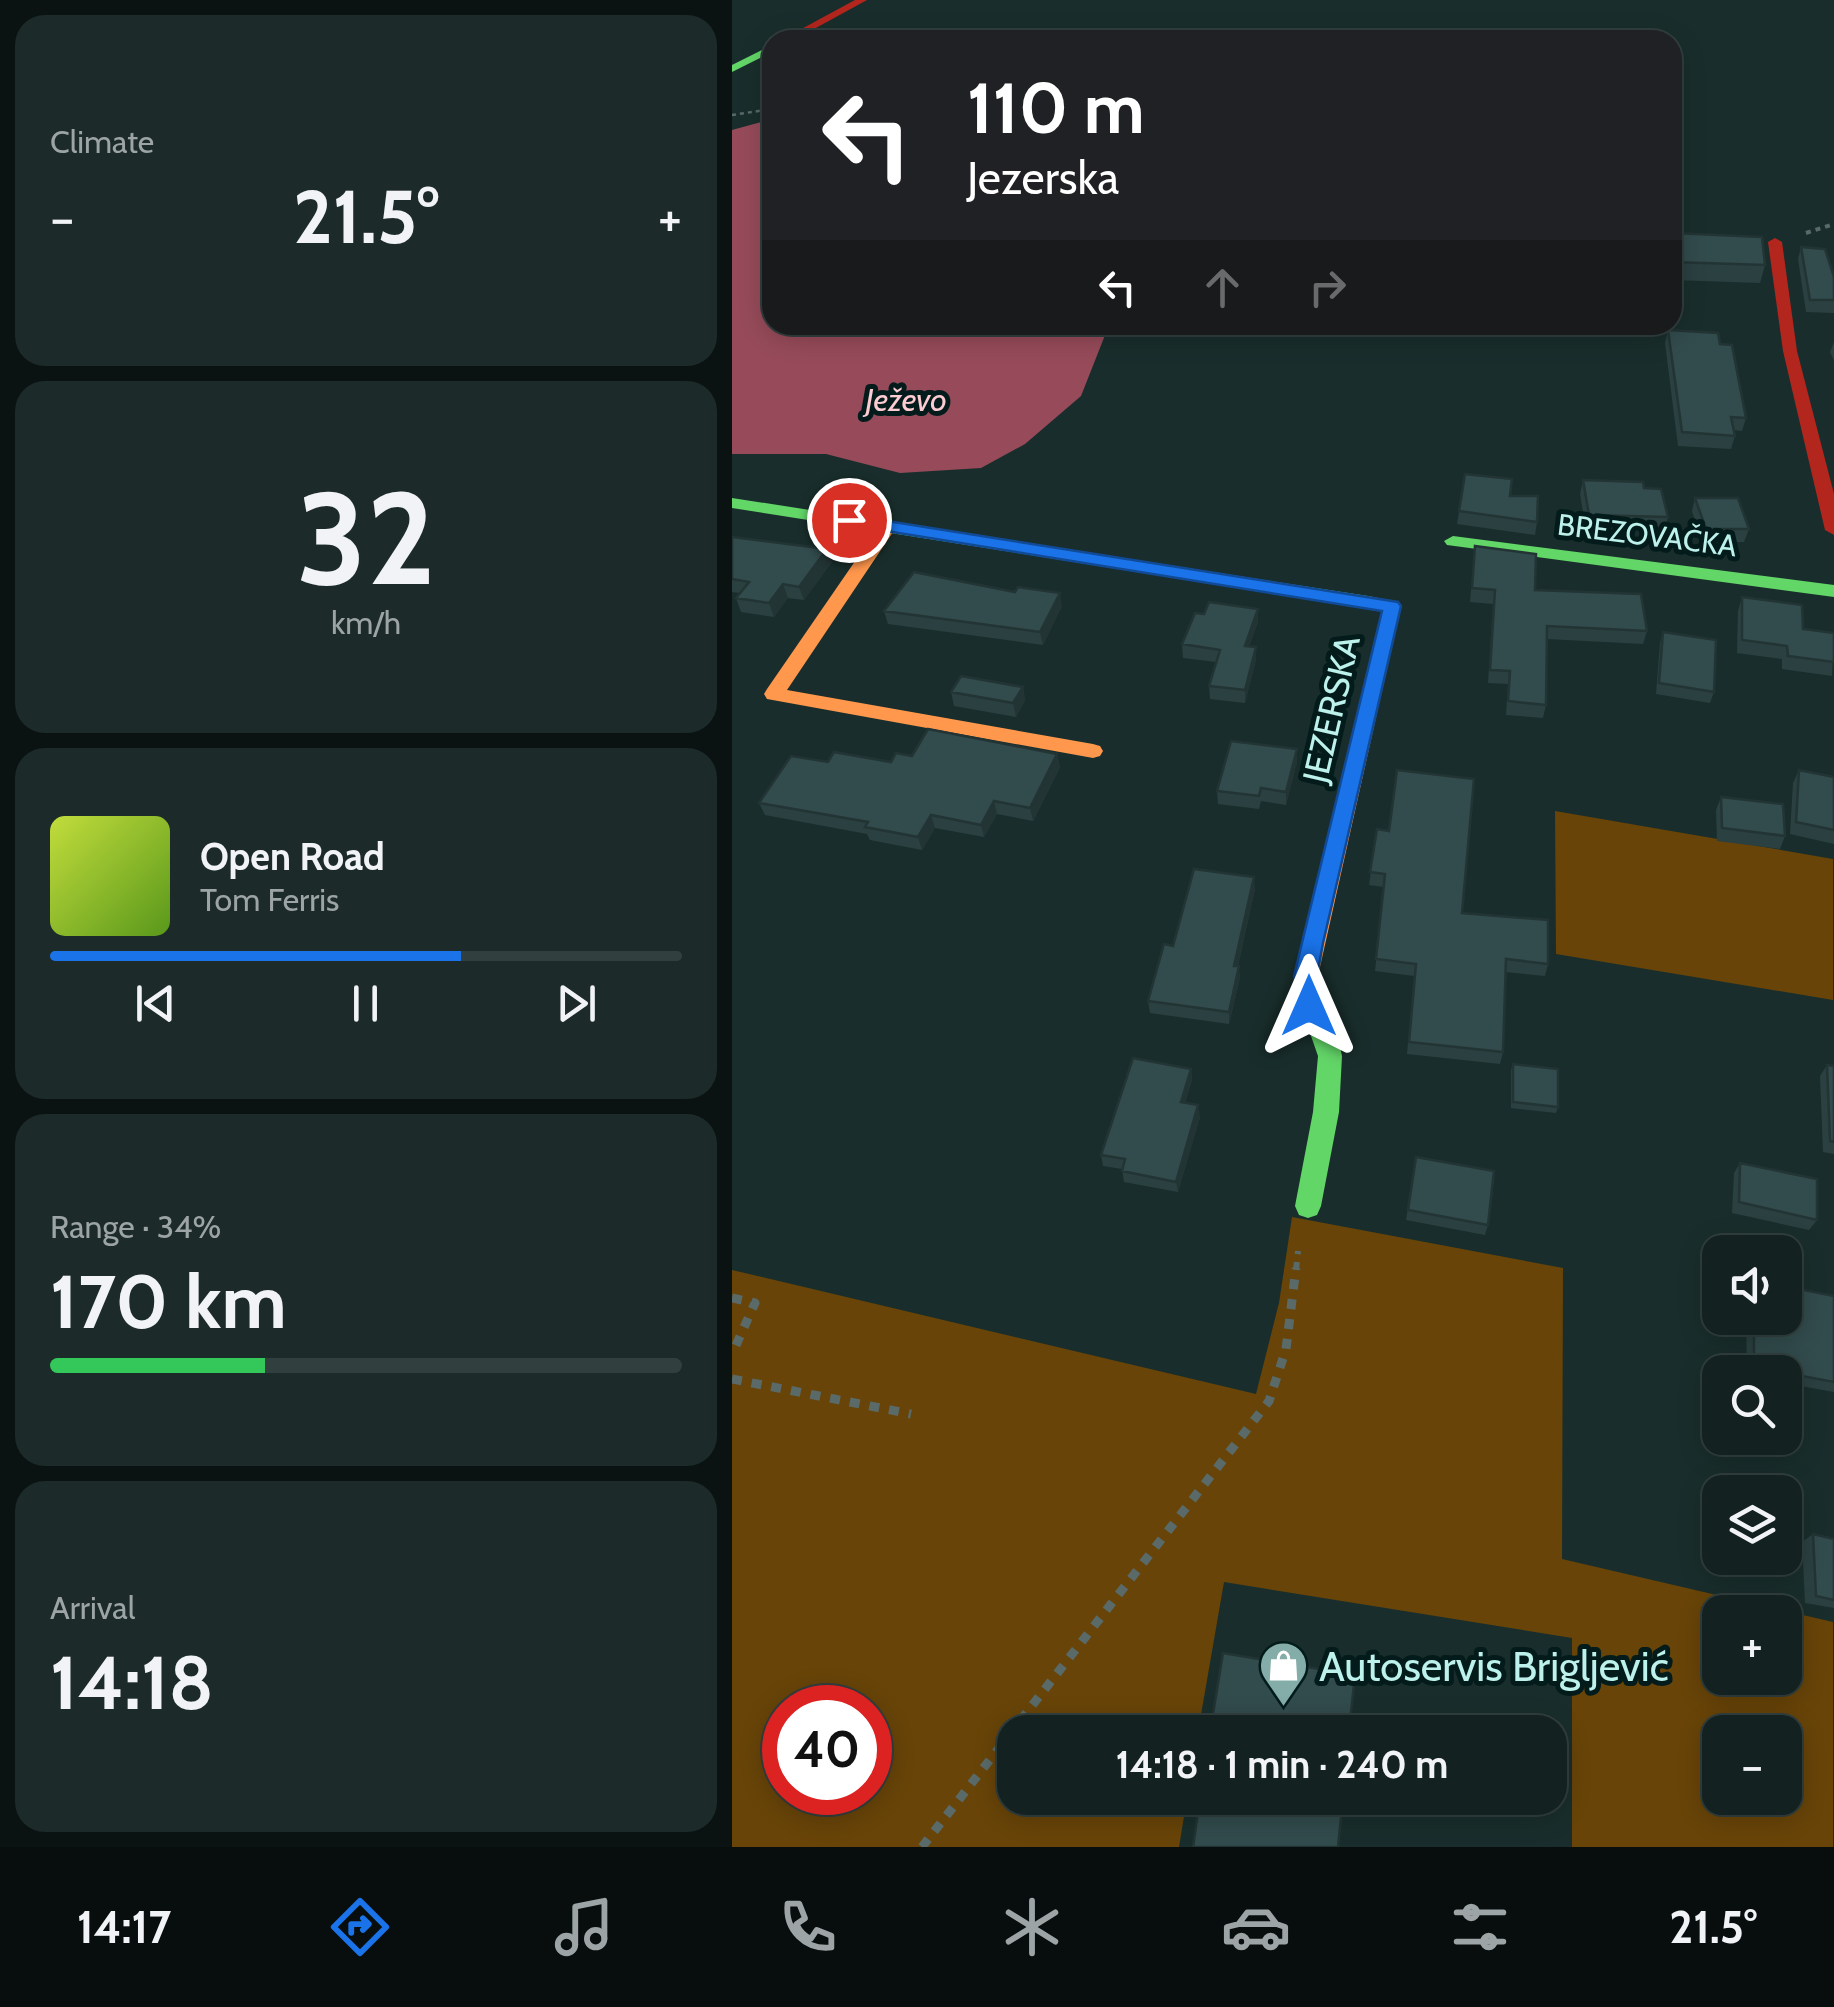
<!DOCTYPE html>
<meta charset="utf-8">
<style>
:root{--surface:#132221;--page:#1c2a2a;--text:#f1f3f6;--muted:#9da4a5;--line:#323f3f;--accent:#1a73e8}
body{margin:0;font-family:Cabin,sans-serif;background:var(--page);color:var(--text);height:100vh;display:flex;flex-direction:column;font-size:38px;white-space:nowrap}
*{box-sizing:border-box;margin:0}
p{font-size:32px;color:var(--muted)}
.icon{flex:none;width:55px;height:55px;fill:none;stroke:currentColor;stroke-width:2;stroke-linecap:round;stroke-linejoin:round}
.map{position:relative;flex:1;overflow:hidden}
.details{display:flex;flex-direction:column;gap:15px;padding:15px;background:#0a1312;width:732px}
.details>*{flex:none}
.banner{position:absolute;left:30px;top:30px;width:920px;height:305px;border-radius:30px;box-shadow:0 5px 25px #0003,0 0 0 2px var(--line);background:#202124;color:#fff;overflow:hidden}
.fabs{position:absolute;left:970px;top:1235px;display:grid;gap:20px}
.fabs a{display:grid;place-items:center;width:100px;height:100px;border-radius:20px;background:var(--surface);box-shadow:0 5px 25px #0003,0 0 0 2px var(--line);font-size:50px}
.speed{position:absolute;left:30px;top:1685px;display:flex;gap:20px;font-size:50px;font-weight:700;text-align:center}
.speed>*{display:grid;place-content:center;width:130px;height:130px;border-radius:50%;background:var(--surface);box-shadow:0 5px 25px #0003,0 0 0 2px var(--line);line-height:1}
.speed .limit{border:15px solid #d22;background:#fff;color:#111}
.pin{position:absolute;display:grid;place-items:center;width:85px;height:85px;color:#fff;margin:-42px;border:5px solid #fff;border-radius:50%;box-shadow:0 2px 10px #0007}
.me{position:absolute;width:110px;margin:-55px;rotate:0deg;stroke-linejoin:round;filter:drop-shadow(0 0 8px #0008)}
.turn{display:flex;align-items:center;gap:35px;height:210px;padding:0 40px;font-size:45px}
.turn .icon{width:130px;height:130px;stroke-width:2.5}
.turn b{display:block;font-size:70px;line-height:85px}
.lanes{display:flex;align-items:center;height:95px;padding:0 40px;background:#0003;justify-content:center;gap:50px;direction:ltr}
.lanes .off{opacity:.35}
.big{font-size:75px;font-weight:800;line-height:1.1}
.details .widget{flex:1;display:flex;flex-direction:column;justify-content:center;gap:15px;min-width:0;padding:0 35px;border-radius:30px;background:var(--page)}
.details .dial{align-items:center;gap:0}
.dial b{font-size:130px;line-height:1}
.song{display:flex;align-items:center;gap:30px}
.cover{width:120px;height:120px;border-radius:15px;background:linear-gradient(135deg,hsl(70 70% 55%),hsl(90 70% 35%))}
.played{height:10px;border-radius:5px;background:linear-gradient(90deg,var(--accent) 65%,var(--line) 65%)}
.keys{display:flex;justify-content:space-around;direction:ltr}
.heat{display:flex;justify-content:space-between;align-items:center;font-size:55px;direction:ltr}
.charge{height:15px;border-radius:8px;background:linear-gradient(90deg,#34c759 34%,var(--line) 0)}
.trip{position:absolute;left:265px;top:1715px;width:570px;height:100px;border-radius:30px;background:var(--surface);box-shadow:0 5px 25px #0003,0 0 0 2px var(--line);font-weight:800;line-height:100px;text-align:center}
.menu{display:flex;height:160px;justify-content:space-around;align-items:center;background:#080e0d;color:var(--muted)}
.menu .icon{width:70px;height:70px}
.menu .on{color:var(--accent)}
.menu b{font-size:45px;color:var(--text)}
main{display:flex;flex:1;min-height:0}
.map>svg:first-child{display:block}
.green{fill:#684408;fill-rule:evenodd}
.water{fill:#974b5a}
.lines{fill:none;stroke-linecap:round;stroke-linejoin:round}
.path-far3{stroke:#596a68;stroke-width:2.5;stroke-dasharray:4 4;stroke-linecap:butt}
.path-far2{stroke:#596a68;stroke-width:4;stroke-dasharray:5 5;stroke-linecap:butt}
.path-far1{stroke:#596a68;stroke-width:6;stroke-dasharray:8 8;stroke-linecap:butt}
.path{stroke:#596a68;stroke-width:9;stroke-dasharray:10 10;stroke-linecap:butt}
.fast{fill:#63d668;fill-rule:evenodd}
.slow{fill:#ff974d;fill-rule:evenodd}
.jam{fill:#b3261e;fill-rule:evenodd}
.wall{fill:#2b4041}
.shaded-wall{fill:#233435}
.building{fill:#324b4c;stroke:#233435;stroke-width:2.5}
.route{fill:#1a73e8;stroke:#114b97;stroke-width:2.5}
.labels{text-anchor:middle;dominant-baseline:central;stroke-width:10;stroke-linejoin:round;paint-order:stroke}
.far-street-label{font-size:30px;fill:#bdf1ec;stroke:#031c1b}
.far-water-label{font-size:32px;font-style:italic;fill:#fdcbd2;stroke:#031c1b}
.street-label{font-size:35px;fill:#bdf1ec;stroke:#031c1b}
.near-poi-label{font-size:42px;fill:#bdf1ec;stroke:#031c1b;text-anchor:start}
</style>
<main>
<section class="details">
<div class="widget"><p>Climate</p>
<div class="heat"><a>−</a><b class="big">21.5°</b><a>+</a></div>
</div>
<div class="widget dial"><b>32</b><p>km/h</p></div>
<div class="widget">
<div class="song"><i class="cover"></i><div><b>Open Road</b><p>Tom Ferris</p></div></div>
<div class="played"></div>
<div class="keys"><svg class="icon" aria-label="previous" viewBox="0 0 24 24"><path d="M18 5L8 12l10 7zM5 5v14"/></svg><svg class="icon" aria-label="pause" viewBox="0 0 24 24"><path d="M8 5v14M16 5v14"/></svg><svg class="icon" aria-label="next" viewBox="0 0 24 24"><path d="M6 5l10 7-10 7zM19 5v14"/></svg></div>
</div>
<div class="widget"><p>Range · 34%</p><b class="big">170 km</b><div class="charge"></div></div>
<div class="widget"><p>Arrival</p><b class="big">14:18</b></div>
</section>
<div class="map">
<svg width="1102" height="1847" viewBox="0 0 1102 1847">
<rect width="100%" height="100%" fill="#192e2c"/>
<path class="green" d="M823 811 1101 859V1000L824 954Z
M560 1217 831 1268 830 1559 1101 1622V1847H840V1638L492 1582 466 1732H282V1798H455L447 1847H0V1270L524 1394 547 1303ZM988 1612H1052V1678H988ZM52 1708H138V1792H52ZM988 1732H1052V1798H988Z"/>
<path class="water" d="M40 119V325H377L349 396 293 444 249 468 168 473 94 454H0V130Z"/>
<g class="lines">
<path class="path-far3" d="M0 115 40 109"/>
<path class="path-far2" d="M1074 233 1102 224"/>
<path class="path-far1" d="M564 1270 566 1251"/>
<path class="path" d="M0 1298 23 1303 0 1354
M0 1379 179 1414
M190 1847 537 1401 554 1349 564 1268"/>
<path class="fast" d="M40 45V52L0 72V65Z
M0 498 636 596 645 602 636 608 0 508Z
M721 536 1102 585V597L715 545 712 541Z
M575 980 583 983 606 1038 610 1056 607 1112 589 1206 585 1215 576 1218 567 1215 563 1206 581 1112 586 1056 563 990 567 983Z"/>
<path class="slow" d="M156 521 165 526 55 690 361 744 368 746 371 751 368 756 361 758 35 699 32 694 35 689 150 522Z
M636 596 666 602 669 606 586 976 583 997H567L562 976 650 610 630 606V598Z"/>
<path class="jam" d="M123 0H135L62 40H49Z
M1043 238 1050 242 1065 351 1102 494V535L1093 530 1051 351 1036 242Z"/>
</g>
<path class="wall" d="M940 233 1033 265 1028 283 940 280Z
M1069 247 1102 277V313L1074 312 1066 259Z
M936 330 988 344 1014 418 1010 431 1002 430 1003 436 999 449 946 446 933 343Z
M1102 342V361L1098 352Z
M733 474 778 496 805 522 803 535 725 524Z
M851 480 912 488 936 517 932 531 854 529 848 494Z
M963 498 1017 529 1012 542H970L960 511Z
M0 537 100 562 72 600 56 598 42 617 9 612 4 598 8 593 0 592Z
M743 546 803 590 915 631 911 644 815 639 814 705 811 718 774 715 776 684 756 683 761 604 738 602Z
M283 592 330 606 311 645 156 624 152 611Z
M1010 597 1071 629 1102 633 1100 676 1050 669V659L1005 653 1006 611Z
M526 622 517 646 524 647V660L513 703 478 699 477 686 484 662 451 658 450 644Z
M931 632 982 692 978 703 924 694 928 643Z
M291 687 293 700 284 717 222 706 219 692Z
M325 754 328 767 301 821 265 814 252 837 203 828 190 850 138 840 135 834 33 815 27 803 96 762H159L180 756Z
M565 762 554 805 529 801 527 809 486 804 485 791Z
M1067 770 1102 777V844L1058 834 1061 783Z
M989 797 1053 836 1048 849 985 841 984 810Z
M645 829 730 913 816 964 813 976 773 972 771 1052 768 1064 675 1054 682 976 643 971 652 887 637 885Z
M523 889 506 966 508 978 497 1024 418 1013 416 1001 441 946Z
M781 1064 826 1107 824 1113 779 1108V1070Z
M1095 1065 1102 1066V1154L1091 1152 1088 1076Z
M459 1069 460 1080 453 1103 468 1117 446 1192 392 1182 390 1169 371 1166 369 1155Z
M684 1157 756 1225 753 1235 674 1220Z
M1008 1163 1085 1220 1077 1230 1000 1213 1002 1173Z
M1102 1296V1392L1052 1383V1372H1015L1014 1318H1052Z
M1081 1534 1102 1539V1608L1073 1603 1070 1542Z"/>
<path class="shaded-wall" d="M95 549 100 562 72 600 67 587Z
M51 584 56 598 42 617 37 603Z
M328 593 330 606 311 645 308 632Z
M526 609V622L513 659V646Z
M524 647V660L513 703V690Z
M291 687 293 700 284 717 281 703Z
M565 749V762L554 805V792Z
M325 754 328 767 301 821 298 808Z
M262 801 265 814 252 837 249 825Z
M199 815 203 828 190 850 186 837Z
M522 877 523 889 503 978 502 966Z
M507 966 508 978 497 1024V1012Z
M459 1069 460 1080 450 1113 449 1102Z
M466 1105 468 1117 446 1192 444 1182Z"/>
<path class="building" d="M940 233 1030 237 1033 265 940 262Z
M1069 247 1093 249 1102 277V300H1078Z
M936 330 986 333 988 344 1000 345 1014 418 999 417 1003 436 950 432Z
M733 474 780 479 778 496H806L805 522 727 511Z
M851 480 911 482 912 488 929 489 936 517 857 515Z
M963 498H1006L1017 529H974Z
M0 537 95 549 67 587 51 584 37 603 4 598 17 582 0 579Z
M743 546 804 554 803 590 909 594 915 631 815 626 814 705 776 701 778 671 758 670 763 590 740 588Z
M182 572 283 592 286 587 328 593 308 632 152 611Z
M1010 597 1070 605 1071 629 1102 633V662L1056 656 1055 646 1010 640Z
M477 602 526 609 513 646 524 647 513 690 477 686 488 650 450 644 463 613 472 614Z
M931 632 984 640 982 692 927 683Z
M229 676 291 687 281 703 219 692Z
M196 729 325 754 298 808 262 801 249 825 199 815 186 837 133 827 136 822 27 803 59 756 96 762 102 752 159 762 164 753 180 756Z
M499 741 565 749 554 792 529 788 527 796 485 791Z
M665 770 742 779 730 913 816 920V964L774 959 771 1052 677 1042 684 964 644 959 653 874 638 872 645 829 657 831Z
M1067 770 1102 777V830L1064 822Z
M989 797 1051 804 1053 836 990 828Z
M462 869 522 877 502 966H507L497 1012 416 1001 432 944 441 946Z
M401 1058 459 1069 449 1102 466 1105 444 1182 390 1171 393 1159 369 1155Z
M781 1064 826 1069V1107L781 1102Z
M1095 1065 1102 1066V1142L1098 1141Z
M684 1157 762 1171 756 1225 676 1210Z
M1008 1163 1085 1179V1220L1007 1202Z
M1052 1286 1102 1296V1382L1022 1367V1318H1052Z
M1081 1534 1102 1539V1600L1084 1596Z
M491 1653 623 1675 617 1732H478Z
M468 1798H611L606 1847H461Z"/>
<path class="route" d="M117 515 666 602 669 606 591 943 585 976 589 1006 586 1013H569L562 976 650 611 111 524 109 520Z"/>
<defs>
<symbol id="shop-pin" viewBox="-11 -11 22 30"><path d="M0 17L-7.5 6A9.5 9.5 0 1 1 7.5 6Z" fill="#84ada9" stroke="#031c1b"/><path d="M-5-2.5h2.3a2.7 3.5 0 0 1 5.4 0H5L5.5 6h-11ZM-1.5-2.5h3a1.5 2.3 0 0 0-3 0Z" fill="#fff"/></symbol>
</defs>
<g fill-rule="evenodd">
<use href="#shop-pin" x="524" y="1638" width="55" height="75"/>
</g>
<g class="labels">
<g class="far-street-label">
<text transform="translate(915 535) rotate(7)">BREZOVAČKA</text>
</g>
<g class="far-water-label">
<text x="174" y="399">Ježevo</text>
</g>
<g class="street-label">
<text transform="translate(599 709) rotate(-77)">JEZERSKA</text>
</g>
<g class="near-poi-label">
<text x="587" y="1666">Autoservis Brigljević</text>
</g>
</g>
</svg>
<div class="fabs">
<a><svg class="icon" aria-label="sound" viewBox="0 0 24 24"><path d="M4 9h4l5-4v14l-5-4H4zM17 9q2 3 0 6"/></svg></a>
<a><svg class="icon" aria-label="search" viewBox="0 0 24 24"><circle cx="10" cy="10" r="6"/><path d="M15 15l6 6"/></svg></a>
<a><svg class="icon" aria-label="layers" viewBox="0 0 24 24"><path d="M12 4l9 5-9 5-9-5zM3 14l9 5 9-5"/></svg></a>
<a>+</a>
<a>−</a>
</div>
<div class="speed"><div class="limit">40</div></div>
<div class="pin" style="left:117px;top:520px;background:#d93025"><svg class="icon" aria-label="arrive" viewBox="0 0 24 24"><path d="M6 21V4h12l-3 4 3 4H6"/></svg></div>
<svg class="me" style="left:577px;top:1006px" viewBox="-20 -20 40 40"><path d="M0-17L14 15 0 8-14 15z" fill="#1a73e8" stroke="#fff" stroke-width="4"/></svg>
<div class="trip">14:18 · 1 min · 240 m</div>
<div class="banner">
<div class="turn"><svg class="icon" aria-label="left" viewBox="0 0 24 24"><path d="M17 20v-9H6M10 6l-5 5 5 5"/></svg><div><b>110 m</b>Jezerska</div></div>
<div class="lanes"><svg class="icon" aria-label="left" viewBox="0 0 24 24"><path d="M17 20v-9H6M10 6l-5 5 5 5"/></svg><svg class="icon off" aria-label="ahead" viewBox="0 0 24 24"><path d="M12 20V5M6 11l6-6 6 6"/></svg><svg class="icon off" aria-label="right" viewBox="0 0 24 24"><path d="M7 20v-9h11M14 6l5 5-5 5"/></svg></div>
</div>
</div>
</main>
<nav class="menu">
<b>14:17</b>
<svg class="icon on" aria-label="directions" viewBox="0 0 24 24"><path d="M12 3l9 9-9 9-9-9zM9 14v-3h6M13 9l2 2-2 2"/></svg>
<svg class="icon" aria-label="music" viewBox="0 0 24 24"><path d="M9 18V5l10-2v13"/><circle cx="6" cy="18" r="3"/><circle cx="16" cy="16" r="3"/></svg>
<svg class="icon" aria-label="phone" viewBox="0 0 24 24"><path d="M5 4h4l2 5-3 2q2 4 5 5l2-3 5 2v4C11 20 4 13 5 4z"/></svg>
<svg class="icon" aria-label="climate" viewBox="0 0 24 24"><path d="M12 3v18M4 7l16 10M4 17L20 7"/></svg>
<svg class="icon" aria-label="car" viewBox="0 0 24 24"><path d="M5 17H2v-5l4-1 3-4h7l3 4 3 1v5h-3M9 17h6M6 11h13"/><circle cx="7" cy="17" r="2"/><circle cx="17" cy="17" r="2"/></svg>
<svg class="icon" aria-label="filters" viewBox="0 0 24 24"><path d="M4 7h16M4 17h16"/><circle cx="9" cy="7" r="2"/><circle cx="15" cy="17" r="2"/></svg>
<b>21.5°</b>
</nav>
